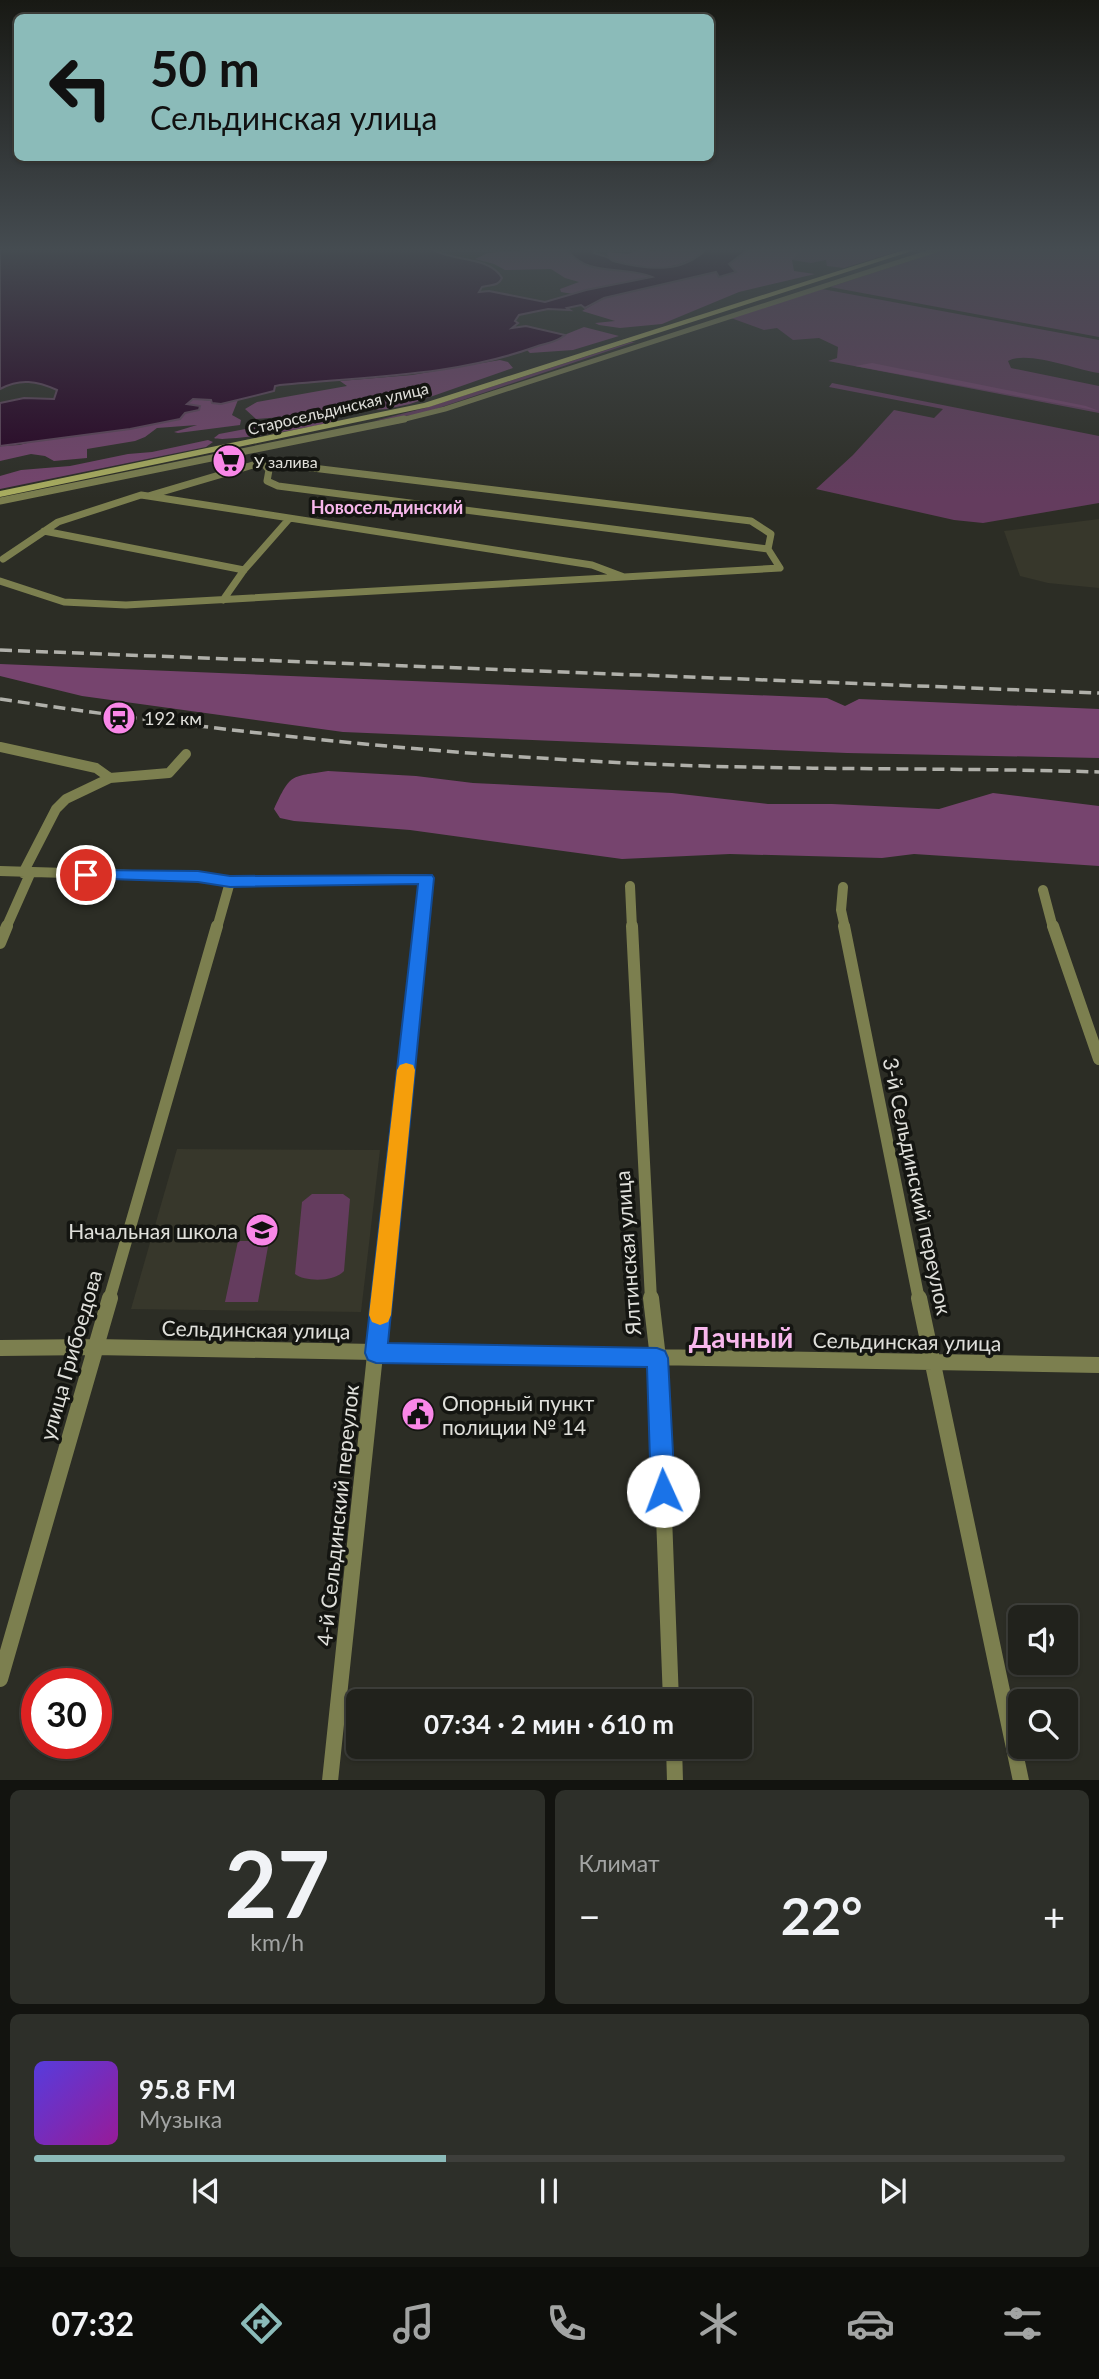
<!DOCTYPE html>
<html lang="ru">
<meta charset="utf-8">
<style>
:root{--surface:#21221c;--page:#2d2f29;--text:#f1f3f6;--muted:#a2a4a3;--line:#3e3f3b;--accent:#8bbbb9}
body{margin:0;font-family:Lato,sans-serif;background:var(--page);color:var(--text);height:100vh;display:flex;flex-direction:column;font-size:26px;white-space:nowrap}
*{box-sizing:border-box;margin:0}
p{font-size:23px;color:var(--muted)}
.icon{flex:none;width:38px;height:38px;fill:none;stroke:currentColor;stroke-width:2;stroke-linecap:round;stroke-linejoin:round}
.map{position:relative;height:1780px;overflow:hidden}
.sheet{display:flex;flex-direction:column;gap:10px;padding:10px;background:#12130f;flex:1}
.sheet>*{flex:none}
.hud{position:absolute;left:14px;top:14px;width:700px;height:147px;border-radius:10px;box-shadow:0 2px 5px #0004,0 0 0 2px var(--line);background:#8bbbb9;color:#111;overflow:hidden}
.tools{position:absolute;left:1008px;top:1605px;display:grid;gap:14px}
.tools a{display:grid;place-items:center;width:70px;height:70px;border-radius:10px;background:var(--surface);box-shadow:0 2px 5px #0004,0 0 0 2px var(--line);font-size:35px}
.speed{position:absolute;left:21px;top:1668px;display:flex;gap:14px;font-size:35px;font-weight:700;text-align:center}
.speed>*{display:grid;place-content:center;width:91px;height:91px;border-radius:50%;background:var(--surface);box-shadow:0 2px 5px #0004,0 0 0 2px var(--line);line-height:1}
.speed .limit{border:10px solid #d22;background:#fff;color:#111}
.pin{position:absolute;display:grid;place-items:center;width:60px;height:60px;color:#fff;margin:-30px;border:4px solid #fff;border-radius:50%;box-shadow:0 2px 7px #0007}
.me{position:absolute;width:77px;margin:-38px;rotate:358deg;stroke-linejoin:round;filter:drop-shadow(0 0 5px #0008)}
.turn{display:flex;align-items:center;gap:24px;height:147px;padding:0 21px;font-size:32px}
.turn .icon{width:91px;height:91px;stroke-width:2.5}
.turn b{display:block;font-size:49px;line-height:60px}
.big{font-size:52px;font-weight:700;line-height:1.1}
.sheet .tile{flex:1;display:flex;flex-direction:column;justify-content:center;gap:10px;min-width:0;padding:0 24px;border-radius:10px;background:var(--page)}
.sheet .dial{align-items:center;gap:0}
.dial b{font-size:91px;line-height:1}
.song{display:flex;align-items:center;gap:21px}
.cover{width:84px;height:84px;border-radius:10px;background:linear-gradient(135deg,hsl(250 70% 55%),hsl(300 70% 35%))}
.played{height:7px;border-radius:4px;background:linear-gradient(90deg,var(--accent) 40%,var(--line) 40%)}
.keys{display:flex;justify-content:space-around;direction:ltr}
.heat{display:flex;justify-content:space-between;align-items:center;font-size:38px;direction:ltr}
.sheet .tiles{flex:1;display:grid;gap:10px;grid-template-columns:1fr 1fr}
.tile:last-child{grid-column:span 2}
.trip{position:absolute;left:346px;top:1689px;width:406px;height:70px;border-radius:10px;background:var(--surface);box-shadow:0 2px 5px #0004,0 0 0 2px var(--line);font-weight:700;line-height:70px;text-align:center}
.tabs{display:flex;height:112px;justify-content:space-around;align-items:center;background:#0d0e0b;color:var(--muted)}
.tabs .icon{width:49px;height:49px}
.tabs .current{color:var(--accent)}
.tabs b{font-size:32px;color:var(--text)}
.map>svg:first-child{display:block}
.built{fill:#37372b}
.green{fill:#643c5e}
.forest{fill:#76446e}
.water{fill:#260022;stroke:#5e435a;stroke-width:2}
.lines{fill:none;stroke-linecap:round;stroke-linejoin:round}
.minor-far4{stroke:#7c7f4f;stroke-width:5}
.minor-far3{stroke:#7c7f4f;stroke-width:7}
.minor-far2{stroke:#7c7f4f;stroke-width:10}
.minor-far1{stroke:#7c7f4f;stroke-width:12}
.minor{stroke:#7c7f4f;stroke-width:16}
.secondary{fill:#aaae5f;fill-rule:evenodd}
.rail{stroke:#b0b0aa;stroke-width:3.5;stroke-dasharray:12 6;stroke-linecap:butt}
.route{fill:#1a73e8;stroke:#114b97;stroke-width:2}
.slow{fill:#f59e0b}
.labels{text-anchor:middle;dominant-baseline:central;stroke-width:7;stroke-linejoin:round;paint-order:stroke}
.far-street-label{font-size:16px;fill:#e0e0db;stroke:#141511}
.far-poi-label{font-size:16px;fill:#e0e0db;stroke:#141511;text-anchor:start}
.far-quarter-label{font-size:18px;font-weight:bold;fill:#f7b7ec;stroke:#141511}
.poi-label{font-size:18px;fill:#e0e0db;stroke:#141511;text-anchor:start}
.near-street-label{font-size:21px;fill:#e0e0db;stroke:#141511}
.near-poi-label{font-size:21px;fill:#e0e0db;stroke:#141511;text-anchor:end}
.near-district-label{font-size:28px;font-weight:bold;fill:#f7b7ec;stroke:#141511}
</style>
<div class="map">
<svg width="1099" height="1781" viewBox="0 0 1099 1781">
<rect width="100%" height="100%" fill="#2c2d25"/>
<path class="built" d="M1099 519V588L1048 583 1020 576 1004 531Z
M177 1149 380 1150 361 1312 131 1309Z"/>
<path class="green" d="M805 249H905L844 268 827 266 826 260 811 263 792 260Z
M946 249H1099V337L830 287Z
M822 289 1099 340V373C1077 370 1027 350 1008 361L1011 368 1099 386V413L828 361 837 358 838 347 819 338 793 340 777 328 764 330 731 318Z
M631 342H635L424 413 374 421 425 408Z
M832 383 1099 436V503L983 523 954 520 816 489 853 455 894 410 934 418 943 409 829 387Z
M312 1194H343L350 1199 344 1271C335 1282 305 1282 295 1274L302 1202Z
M238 1241H269L258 1302H225Z"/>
<path class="forest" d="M541 249H567C586 277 625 266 652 277L573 294 561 292 560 289 579 282 565 278 551 269 505 270 494 264 475 259 488 253Z
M642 249 650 251 706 249C688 269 626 279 607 255L608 252 628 254Z
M749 249H805L792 260 794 271 815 274 739 292 662 324 620 328 599 325 595 323 615 321 582 311 604 298 716 272H736L729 264Z
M584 327 619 336 573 350 530 353 527 350Z
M500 360 508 362 513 368 410 404 387 409 256 419 245 409 257 402 347 386 340 381 412 375Z
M872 363 1086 406 1099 411 855 366Z
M193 399C210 400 222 404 238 400L232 415 241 420 240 425 178 433 174 432 197 425 157 428 145 437 135 441 87 449V458L54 461 45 456 31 454 0 461V446L19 445 186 404Z
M326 418 339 420C322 426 226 443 214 438L219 434 294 420Z
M208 440 213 442 206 447 0 489V476L21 470 70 466 128 454 152 452Z
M0 664 827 698 845 706 859 699 1099 709V758L847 753 343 732 82 696 0 676Z
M328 771 416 776 473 783 672 793 768 804H832L939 809 993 793 1099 806V866L914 854 882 858 730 854 622 859 410 830 294 821 280 818 274 809C291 773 290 777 328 771Z"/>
<path class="water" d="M0 249H431C454 262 490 256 502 278 498 287 491 284 482 287L479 292 489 291 545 302 586 290 652 277C625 265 586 278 567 249H594L596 251 594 253 607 257 613 261C644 269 682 275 706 249H749L729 264 736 272 719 277 716 272 604 298 585 308 581 305 567 308 570 310 548 309 519 315 515 321 518 323 512 328 526 326 565 335C556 343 546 343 535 347 452 377 366 376 280 385L275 386 274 391 221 404 212 403 211 400 193 399 187 404 200 406 199 410 185 413 180 419 130 429 0 446V403L24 398 54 399 57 390C37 381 20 378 0 389Z"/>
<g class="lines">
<path class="minor-far4" d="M397 421 445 409 939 249"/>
<path class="minor-far3" d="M262 462 269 470 267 481 278 486 768 549
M263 462 751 521 771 534 768 549 780 568 624 577 592 565 148 496Z
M0 501 404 419
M44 531 244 570
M3 559 58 522 141 495 148 496
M0 581 64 602 126 605 624 577
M223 600 244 570 289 519"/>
<path class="minor-far2" d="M0 747 96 768 110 778 169 773 186 754
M0 871 198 877 230 882 426 879 421 928
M23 873 56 809 66 799 110 778
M630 886 632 928
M843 887 841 910 845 928
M1043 890 1053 928
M6 928 30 874
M217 928 230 882"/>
<path class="minor-far1" d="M632 926 651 1300
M844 926 919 1300
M1053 926 1099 1059
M0 943 7 926
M109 1300 217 926
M381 1300 421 926"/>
<path class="minor" d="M651 1298 658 1358 671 1701
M919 1298 1021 1781
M0 1348 94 1347 1099 1365
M0 1679 110 1298
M674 1746 675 1781
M330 1781 381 1298"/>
<path class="secondary" d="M907 249H918L429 407 0 497V491L424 403Z"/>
<path class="rail" d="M0 650 1099 693
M0 699C208 730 418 753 628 763 785 771 942 767 1099 772"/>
</g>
<linearGradient id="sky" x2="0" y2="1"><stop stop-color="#181914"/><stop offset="0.5" stop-color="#454c51"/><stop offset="1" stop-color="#454c51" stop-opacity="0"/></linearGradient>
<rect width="1099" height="499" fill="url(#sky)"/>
<path class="route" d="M86 870 198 871 230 876 432 875 434 878 388 1343 657 1348 665 1351 668 1358 675 1491 671 1500 663 1503 654 1500 651 1491 647 1367 376 1363 368 1360 365 1353 418 884 230 887 198 882 81 878 79 875Z"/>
<path class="slow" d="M406 1063 413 1065 415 1070 391 1315 388 1322 380 1325 372 1322 369 1315 397 1070 400 1065Z"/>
<defs>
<symbol id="supermarket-disc" viewBox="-11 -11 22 22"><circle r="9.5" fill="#f987e8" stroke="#141511"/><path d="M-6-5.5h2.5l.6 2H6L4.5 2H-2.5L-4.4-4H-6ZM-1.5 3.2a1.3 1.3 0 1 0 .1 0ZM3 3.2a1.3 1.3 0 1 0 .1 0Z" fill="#111"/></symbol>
<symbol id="station-disc" viewBox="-11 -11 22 22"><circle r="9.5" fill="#f987e8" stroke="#141511"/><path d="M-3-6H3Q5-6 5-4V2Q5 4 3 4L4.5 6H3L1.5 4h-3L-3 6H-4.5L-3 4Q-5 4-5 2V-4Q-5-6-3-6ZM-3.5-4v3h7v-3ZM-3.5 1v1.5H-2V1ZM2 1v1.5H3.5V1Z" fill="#111"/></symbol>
<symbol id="school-disc" viewBox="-11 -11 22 22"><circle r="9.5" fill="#f987e8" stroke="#141511"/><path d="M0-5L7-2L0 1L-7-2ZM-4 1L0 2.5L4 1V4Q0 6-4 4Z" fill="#111"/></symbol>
<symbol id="civic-disc" viewBox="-11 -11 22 22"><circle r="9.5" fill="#f987e8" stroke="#141511"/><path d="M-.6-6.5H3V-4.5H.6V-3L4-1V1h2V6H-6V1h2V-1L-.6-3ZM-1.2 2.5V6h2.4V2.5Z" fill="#111"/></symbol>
</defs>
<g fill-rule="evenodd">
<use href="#supermarket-disc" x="210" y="442" width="38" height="38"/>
<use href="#station-disc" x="100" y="699" width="38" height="38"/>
<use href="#school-disc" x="243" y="1211" width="38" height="38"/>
<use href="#civic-disc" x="399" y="1395" width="38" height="38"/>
</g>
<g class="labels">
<g class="far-street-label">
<text transform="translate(338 408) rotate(-13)">Старосельдинская улица</text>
</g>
<g class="far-poi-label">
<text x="254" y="461">У залива</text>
</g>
<g class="far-quarter-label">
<text x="387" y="507">Новосельдинский</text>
</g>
<g class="poi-label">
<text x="144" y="718">192 км</text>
</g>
<g class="near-street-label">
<text transform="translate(918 1186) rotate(78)">3-й Сельдинский переулок</text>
<text transform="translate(627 1253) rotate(-94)">Ялтинская улица</text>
<text transform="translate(256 1329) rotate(1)">Сельдинская улица</text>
<text transform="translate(907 1341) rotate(1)">Сельдинская улица</text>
<text transform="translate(70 1355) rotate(-74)">улица Грибоедова</text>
<text transform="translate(337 1515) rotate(-84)">4-й Сельдинский переулок</text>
</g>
<g class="near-poi-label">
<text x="238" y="1230">Начальная школа</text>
<text x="442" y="1402" text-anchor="start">Опорный пункт<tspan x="442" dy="24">полиции № 14</tspan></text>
</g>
<g class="near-district-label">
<text x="741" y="1337">Дачный</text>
</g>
</g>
</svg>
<div class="tools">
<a><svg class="icon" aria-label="sound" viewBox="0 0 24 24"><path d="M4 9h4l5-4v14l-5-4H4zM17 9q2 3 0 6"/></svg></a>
<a><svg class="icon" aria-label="search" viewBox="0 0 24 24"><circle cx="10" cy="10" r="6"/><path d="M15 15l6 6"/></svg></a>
</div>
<div class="speed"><div class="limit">30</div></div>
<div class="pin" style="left:86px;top:875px;background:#d93025"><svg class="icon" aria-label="arrive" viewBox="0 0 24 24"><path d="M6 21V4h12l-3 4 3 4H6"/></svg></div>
<svg class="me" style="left:663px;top:1491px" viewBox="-20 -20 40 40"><circle r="19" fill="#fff"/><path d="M0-13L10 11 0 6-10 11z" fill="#1a73e8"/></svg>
<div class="trip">07:34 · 2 мин · 610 m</div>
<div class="hud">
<div class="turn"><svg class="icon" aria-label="left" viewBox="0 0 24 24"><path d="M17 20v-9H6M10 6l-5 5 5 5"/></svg><div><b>50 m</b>Сельдинская улица</div></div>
</div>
</div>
<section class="sheet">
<div class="tiles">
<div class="tile dial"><b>27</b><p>km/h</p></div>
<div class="tile"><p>Климат</p>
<div class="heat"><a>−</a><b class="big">22°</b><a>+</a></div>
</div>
<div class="tile">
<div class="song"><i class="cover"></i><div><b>95.8 FM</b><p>Музыка</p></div></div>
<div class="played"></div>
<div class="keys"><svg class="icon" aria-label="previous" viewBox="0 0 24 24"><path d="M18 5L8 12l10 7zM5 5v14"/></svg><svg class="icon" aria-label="pause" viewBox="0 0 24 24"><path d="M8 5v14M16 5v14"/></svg><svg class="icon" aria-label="next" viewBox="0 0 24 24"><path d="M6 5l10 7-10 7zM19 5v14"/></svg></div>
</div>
</div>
</section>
<nav class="tabs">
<b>07:32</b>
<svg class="icon current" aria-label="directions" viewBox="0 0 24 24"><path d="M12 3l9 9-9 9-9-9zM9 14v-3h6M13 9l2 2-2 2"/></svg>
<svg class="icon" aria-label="music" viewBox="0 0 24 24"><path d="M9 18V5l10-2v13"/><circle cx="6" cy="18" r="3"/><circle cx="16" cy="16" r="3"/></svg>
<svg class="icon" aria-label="phone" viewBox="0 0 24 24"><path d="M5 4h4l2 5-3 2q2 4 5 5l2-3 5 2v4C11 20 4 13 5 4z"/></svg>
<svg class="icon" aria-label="climate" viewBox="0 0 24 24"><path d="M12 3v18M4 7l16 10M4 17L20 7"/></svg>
<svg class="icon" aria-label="car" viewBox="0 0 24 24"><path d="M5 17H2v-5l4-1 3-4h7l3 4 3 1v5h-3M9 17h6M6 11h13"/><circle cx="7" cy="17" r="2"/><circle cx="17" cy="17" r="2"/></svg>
<svg class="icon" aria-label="filters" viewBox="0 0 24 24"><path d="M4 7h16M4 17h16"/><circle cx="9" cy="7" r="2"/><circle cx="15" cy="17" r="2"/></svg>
</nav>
